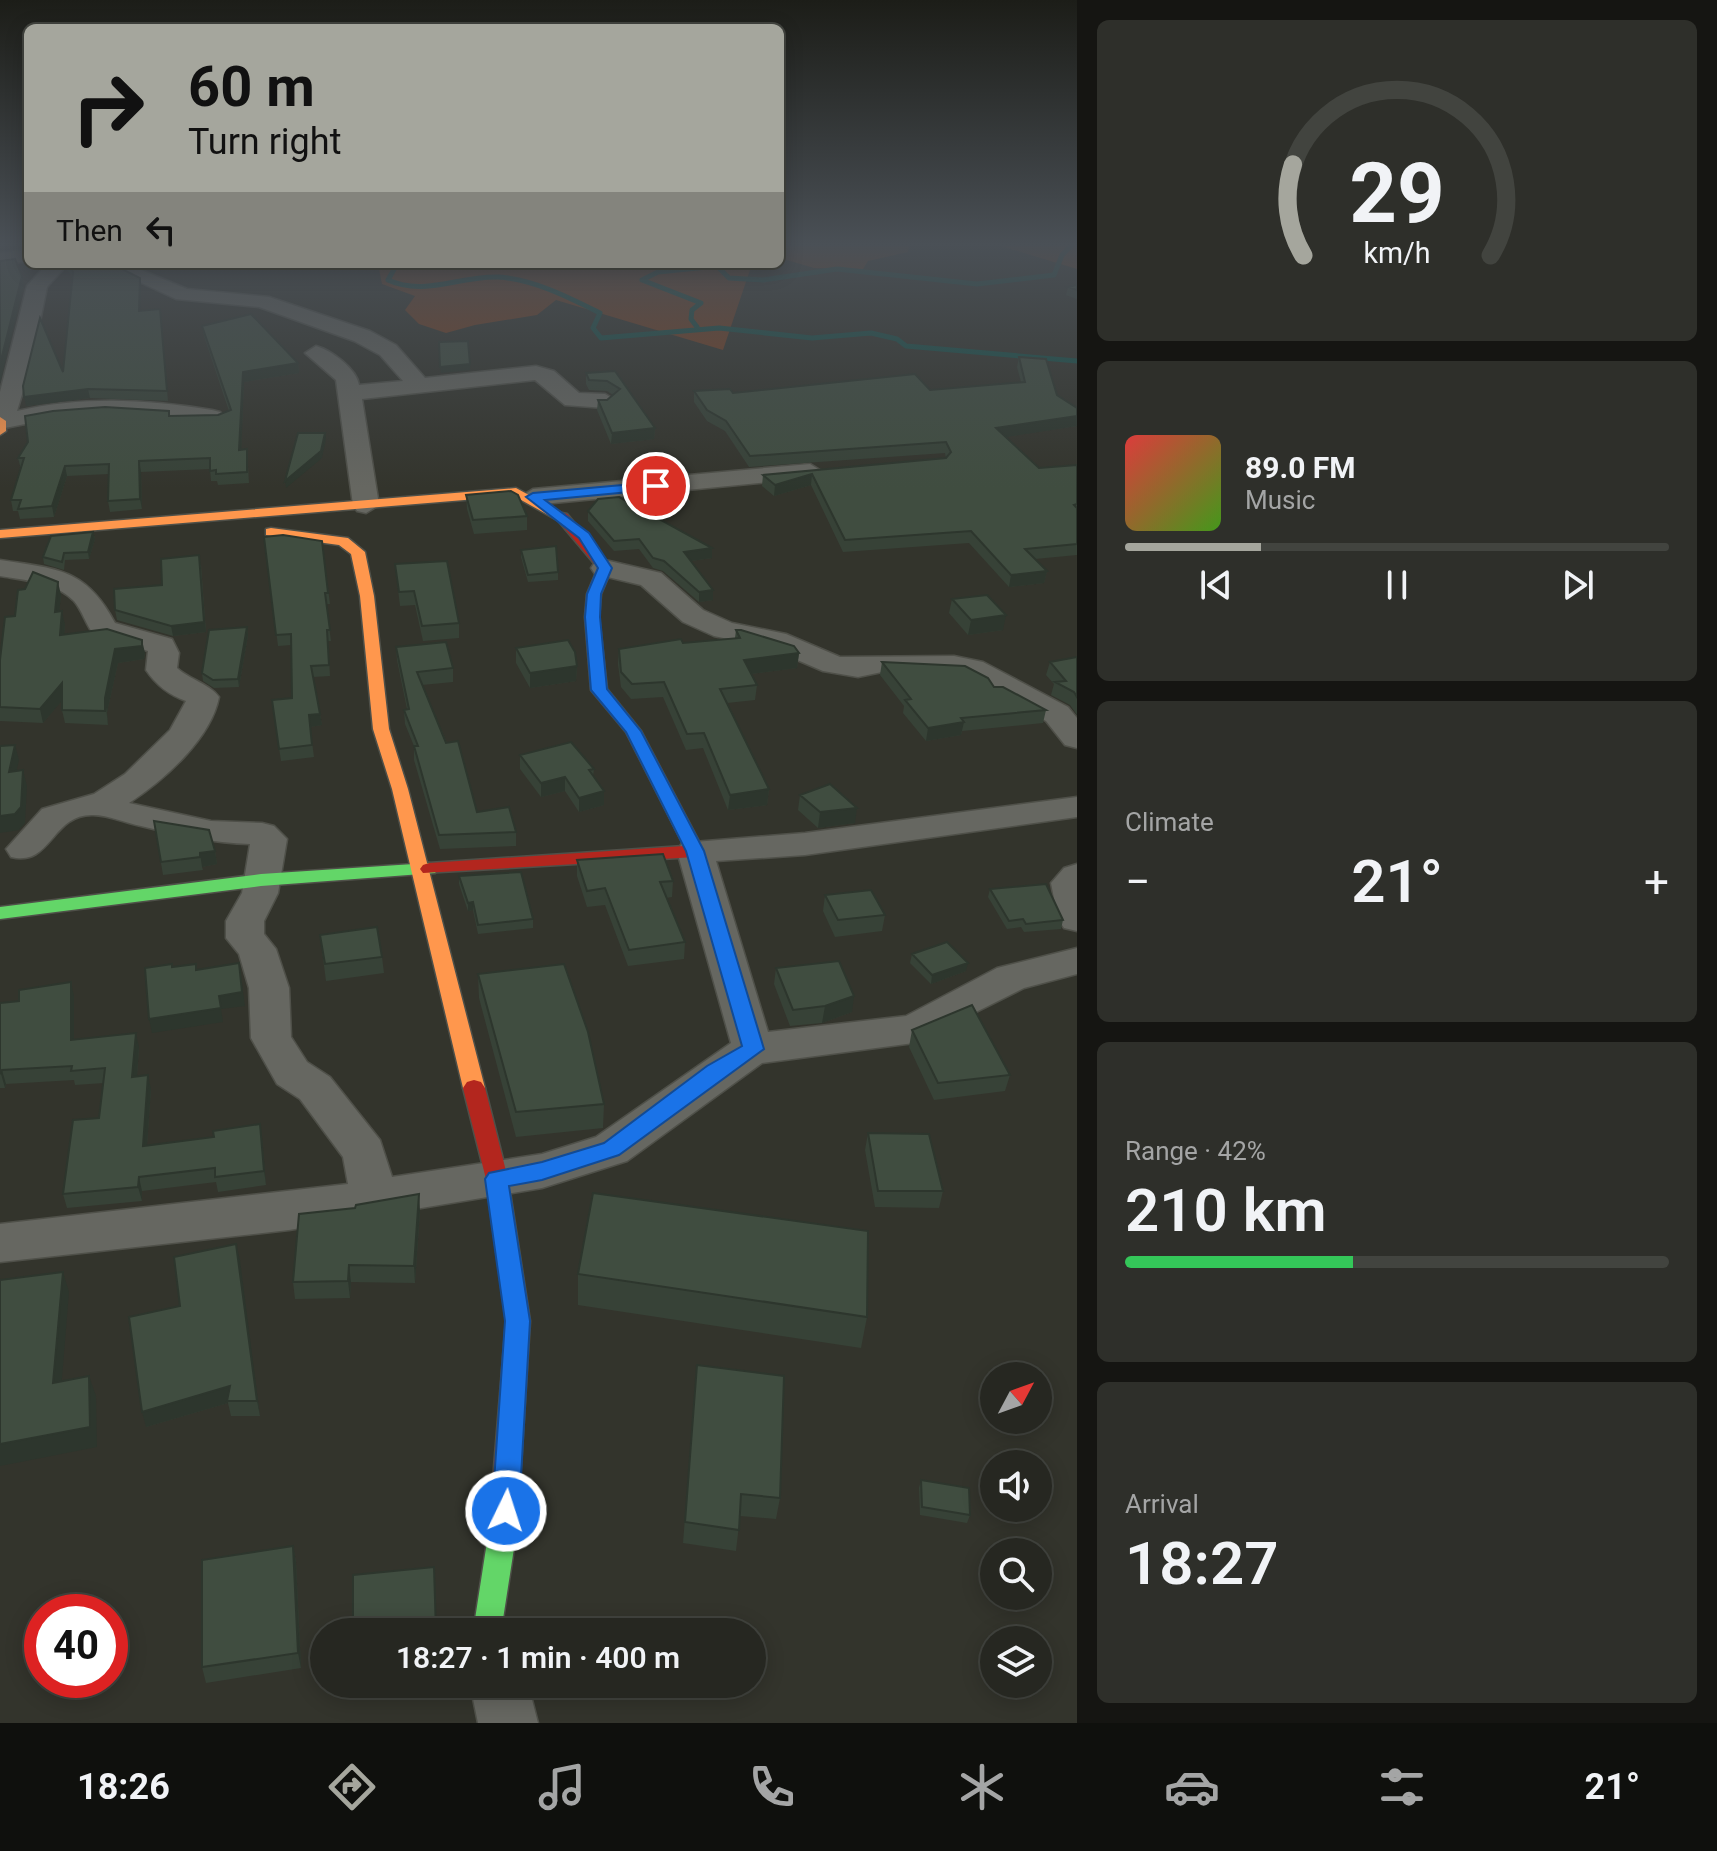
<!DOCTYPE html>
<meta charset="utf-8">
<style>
:root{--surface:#262721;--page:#2e2f2a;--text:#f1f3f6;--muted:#a4a5a5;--line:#42443f;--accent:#a5a69d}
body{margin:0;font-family:Roboto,sans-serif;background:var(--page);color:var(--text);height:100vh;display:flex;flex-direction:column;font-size:30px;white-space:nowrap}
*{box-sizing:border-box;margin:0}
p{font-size:26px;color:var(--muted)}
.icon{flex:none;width:44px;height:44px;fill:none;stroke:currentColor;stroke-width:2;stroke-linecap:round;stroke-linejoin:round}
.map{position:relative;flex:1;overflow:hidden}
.sheet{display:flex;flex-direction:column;gap:20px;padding:20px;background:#151512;width:640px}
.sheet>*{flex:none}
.hud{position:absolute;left:24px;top:24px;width:760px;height:244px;border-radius:12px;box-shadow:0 4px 20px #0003,0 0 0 2px var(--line);background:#a5a69d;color:#111;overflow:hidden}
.needle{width:52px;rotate:49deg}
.buttons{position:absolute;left:980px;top:1362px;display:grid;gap:16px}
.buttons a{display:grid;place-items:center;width:72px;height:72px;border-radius:50%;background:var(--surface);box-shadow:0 4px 20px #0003,0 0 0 2px var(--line);font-size:40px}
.speed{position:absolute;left:24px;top:1594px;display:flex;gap:16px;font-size:40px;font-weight:700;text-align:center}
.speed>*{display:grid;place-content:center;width:104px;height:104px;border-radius:50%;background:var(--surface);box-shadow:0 4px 20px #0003,0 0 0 2px var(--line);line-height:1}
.speed .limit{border:12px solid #d22;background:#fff;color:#111}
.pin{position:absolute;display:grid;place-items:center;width:68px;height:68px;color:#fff;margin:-34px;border:4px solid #fff;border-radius:50%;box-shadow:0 2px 8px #0007}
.me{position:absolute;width:88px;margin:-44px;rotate:4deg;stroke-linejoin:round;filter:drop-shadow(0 0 6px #0008)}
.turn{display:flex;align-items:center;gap:28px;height:168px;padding:0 32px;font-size:36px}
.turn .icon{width:104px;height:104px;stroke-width:2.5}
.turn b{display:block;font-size:56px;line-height:68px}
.then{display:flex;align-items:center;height:76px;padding:0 32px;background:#0003;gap:16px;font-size:30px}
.big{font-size:60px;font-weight:600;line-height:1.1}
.sheet .card{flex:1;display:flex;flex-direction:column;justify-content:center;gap:12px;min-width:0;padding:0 28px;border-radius:12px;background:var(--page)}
.sheet .dial{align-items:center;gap:0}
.dial svg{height:208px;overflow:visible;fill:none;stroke:var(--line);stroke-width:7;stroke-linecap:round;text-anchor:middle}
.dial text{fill:var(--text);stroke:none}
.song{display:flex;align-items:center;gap:24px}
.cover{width:96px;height:96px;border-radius:12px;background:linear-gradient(135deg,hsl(0 70% 55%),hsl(100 70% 35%))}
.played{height:8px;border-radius:4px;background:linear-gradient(90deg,var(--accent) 25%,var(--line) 25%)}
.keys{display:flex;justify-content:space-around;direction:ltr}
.heat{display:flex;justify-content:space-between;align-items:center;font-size:44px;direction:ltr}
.charge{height:12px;border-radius:6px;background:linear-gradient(90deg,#34c759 42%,var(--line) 0)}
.trip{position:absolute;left:310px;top:1618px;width:456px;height:80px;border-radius:40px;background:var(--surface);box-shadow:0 4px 20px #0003,0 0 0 2px var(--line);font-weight:600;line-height:80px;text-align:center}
.menu{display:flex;height:128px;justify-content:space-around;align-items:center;background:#0f100d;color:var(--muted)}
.menu .icon{width:56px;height:56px}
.menu .on{color:var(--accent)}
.menu b{font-size:36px;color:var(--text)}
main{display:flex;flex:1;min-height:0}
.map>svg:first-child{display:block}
.green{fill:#7c3f1e}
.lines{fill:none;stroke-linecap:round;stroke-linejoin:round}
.stream{stroke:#155149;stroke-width:5}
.street-casing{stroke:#4f5049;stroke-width:3}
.fast-casing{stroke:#4f5049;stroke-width:3}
.slow-casing{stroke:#4f5049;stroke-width:3}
.jam-casing{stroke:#4f5049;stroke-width:3}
.street{fill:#666761;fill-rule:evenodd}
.fast{fill:#63d668;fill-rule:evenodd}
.slow{fill:#ff974d;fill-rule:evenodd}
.jam{fill:#b3261e;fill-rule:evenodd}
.wall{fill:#374237}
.shaded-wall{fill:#2d362d}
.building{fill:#404d40;stroke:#2d362d;stroke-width:2}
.route{fill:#1a73e8;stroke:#114b97;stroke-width:2}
</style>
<main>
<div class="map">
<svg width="1077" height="1723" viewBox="0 0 1077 1723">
<rect width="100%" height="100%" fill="#33342c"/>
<path class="green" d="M780 246H909L908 252 868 261 863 269 814 268 780 258Z
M1001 246H1077V269Z
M390 264H752L723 350 556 300 537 315 475 325 446 333 419 324 405 310 415 296 382 284 379 269Z"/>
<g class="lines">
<path class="stream" d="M397 264 388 280C425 297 461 275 499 277 535 280 568 297 600 313L593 328 601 338 719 328 812 338 871 333 897 339 906 346 1077 361
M642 280 658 272 717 266 729 278 763 280 837 269 977 284 1054 275 1062 255 1071 246
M642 280 701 303 692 310 691 319 697 327"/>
<defs>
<path id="street" d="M28 249V261L0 265V253Z
M47 264H68L47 287 32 361 17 411C82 396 146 399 212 410L220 412 224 417 220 422 107 414 55 418 0 429V392L27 286Z
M101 264H127L187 289 269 297 370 331 396 345 425 378 536 366 554 371 579 393 605 394 617 401 605 408 565 405 535 380 362 399 379 505 366 513 357 511 353 505 336 380 305 353 316 346C331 350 357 369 359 385L403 381 380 355 354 341 259 307 176 299Z
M810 464 823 472 819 477 533 505 520 497 533 489Z
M0 560C57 569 86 568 115 623L172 639 179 653 177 668C189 679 211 685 219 697 211 739 164 780 129 803L211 821 262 823 274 826 287 839 278 893 264 921V934L276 949 289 988 291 1037 307 1062 330 1077 380 1140 392 1177 542 1154 596 1137 731 1043 677 851 682 843 805 833 1077 797V817L805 855 716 861 768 1032 906 1016 997 968 1077 948V974L1024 988 914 1043 762 1063 627 1161 542 1188 289 1230 0 1262V1224L348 1184 343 1157 300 1099 277 1084 251 1038 249 988 239 954 226 938V921L242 893 250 844C212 843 178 835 141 826 126 823 108 815 93 815 51 814 52 867 11 857L6 849 42 809 94 794 125 774 170 730 186 701C169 695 156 685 146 670L148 651 94 635C86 625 82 610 74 601 56 582 24 580 0 576Z
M605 560 661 573 703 610 732 623 786 634 840 657 954 656 983 662 1068 707 1077 718V748L1065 745 1046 721 963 676 921 677 882 672 858 677 823 671 767 647 714 636 683 622 641 585 595 574 591 568 595 562Z
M1077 864V931L1064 928 1058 919 1051 883 1064 868Z
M470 1684H528L538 1723H478Z"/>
<path id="fast" d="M429 863 435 865 438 869 435 873 261 886 0 919V907L261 874Z
M503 1516 513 1520 517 1529 501 1632H473L489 1529 493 1520Z"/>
<path id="slow" d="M0 417 6 421V431L0 435Z
M516 488 569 517 557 520 514 496 0 538V530Z
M271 528 348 538 365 552 374 596 389 729 408 789 485 1088 481 1094 474 1096 467 1094 463 1088 392 789 373 729 360 596 351 554 339 545 266 535V529Z"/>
<path id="jam" d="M562 513 567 514 612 568 601 594 599 617 607 689 641 731 704 851 695 857 423 873 420 869 423 865 429 863 684 846 626 732 591 690 585 617 587 594 598 568 555 517Z
M474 1080 481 1082 485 1088 508 1179 530 1321 517 1529 513 1538 503 1542 493 1538 489 1529 506 1321 486 1179 463 1088 467 1082Z"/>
</defs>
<use href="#street" class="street-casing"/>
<use href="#fast" class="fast-casing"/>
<use href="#slow" class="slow-casing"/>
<use href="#jam" class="jam-casing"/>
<use href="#street" class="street"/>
<use href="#fast" class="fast"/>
<use href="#slow" class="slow"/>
<use href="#jam" class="jam"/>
</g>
<path class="wall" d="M66 264H112L140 278 141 286 140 311 160 309 168 401 90 398 26 406 63 372 72 277 67 269Z
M1077 285V299L1066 295 1068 287Z
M202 326 298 363 299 373 244 382 241 450 247 449 249 483 218 485 217 481H211L210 469 141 472 142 509 110 512 108 501 109 474 67 476 54 517 20 519 18 511H13L11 500 21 469 18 458 169 416 218 415 229 411 204 336Z
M1019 357 1057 395 1077 426 1005 437 1039 468 1077 465V555L1035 559 1047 571 1044 583 1009 587 969 543 843 552 811 485 774 496 762 486 763 475 946 458 945 453 749 467 725 431 707 421 694 402V391L733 393 930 390 1021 382 1017 367Z
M615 371 655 428 654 439 611 444 597 410 598 400H607L613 395 607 391 589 390 586 384V373Z
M466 495 527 516V530L474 534 467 509Z
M588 511 712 548V558L691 561 713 590V600L699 602 663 571 653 568 639 549 614 551 588 521Z
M93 532 95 539 89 559 65 560 64 570 44 564 43 557Z
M264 537 322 541 330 604H326L331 641H328L330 676 313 677 322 725 310 727 314 757 281 761 272 700 292 698 291 645 278 646Z
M521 550 558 572V580L528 582 521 557Z
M395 564 459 623V638L423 641 415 605 400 606Z
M201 565 206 632 173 636 117 620 115 610Z
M61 595 59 612 65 625 64 634 145 653 144 659 118 663 107 712 108 725 65 723 62 710V700L43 723 0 721V660L15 616Z
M952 599 1003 630 968 635 949 613Z
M247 627 248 635 239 687 214 688 203 681 202 673Z
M736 630 799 653 797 668 751 674 757 685 755 700 727 703 769 789 767 805 728 810 703 748 686 750 663 697 631 699 621 687 618 664 619 649 735 638Z
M396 647 453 668V682L422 685 477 812 516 832V846L440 849 414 760V746L405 724 404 710 407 709 397 660Z
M516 648 577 666 576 681 530 688 516 663Z
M1077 657V715L1070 705 1051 695 1054 684 1046 675 1050 662Z
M882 662 994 687 1046 710 1043 723 962 731 961 735 926 741 903 713 904 706 880 675Z
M520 755 594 769 593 776 604 805 579 812 565 791 541 797 520 769Z
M800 795 855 823 818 828 798 810Z
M154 821 215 851 217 864 202 867 203 870 163 875Z
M577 860 673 881 672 897 666 898 685 942 684 959 628 966 605 905 587 907 577 876Z
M459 876 533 919V928L478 934 473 910 468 911 459 884Z
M990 889 1063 920 1061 929 1024 932 1021 927 1007 929 988 897Z
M825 895 885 915 882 931 835 937 823 911Z
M320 935 382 957 384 973 326 981Z
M912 954 966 971 931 984 910 963Z
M776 968 852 1012 822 1023 790 1026 774 984Z
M478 974 604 1104 603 1128 516 1137 479 998Z
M74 996V1039L139 1047 137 1076 151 1089 147 1145 262 1138 266 1185 218 1192 216 1182 142 1191V1201L67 1208 63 1194 99 1118 104 1083 75 1085 74 1080 6 1084 5 1088H0V1003Z
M912 1030 1010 1075 1005 1091 934 1100 909 1047Z
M868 1133 943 1191 939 1208 875 1207 865 1150Z
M420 1211 415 1283 351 1282 350 1298 295 1299 293 1282Z
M236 1244 260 1416H231L228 1403 146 1427 180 1306Z
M578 1274 867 1317 861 1348 578 1305Z
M697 1365 780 1498 776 1519 740 1516 736 1551 683 1543Z
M921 1480 970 1515 967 1523 920 1515 919 1488Z
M293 1546 296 1562 301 1668 206 1683 202 1667Z"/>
<path class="shaded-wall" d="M22 276 24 285 0 383V364Z
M140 278 141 286 140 320 139 311Z
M298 363 299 373 244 382 241 460 239 450 243 372Z
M470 364V370L441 373 440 367Z
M88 389 90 398 26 406 24 397Z
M1077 416V426L994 439 996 428Z
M655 428 654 439 611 444 612 433Z
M325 433 326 439 322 458 286 488 285 481Z
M139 461 141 472 142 509 140 499Z
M65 466 67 476 54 517 52 506Z
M812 474 811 485 774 496 775 485Z
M93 532 95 539 89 559 88 552Z
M712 548V558L684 562V552Z
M199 555 206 632 173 636 171 626Z
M1047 571 1044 583 1009 587 1011 575Z
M58 582 61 595 58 625 55 612Z
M713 590V600L699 602V592Z
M62 611 65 625 63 648 60 635Z
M1006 615 1003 630 968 635 971 620Z
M247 627 248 635 239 687 238 679Z
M142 640 145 653 144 659 118 663 107 712 108 725 105 698 115 649Z
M799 653 797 668 743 675 744 660Z
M577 666 576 681 530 688V673Z
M62 683 65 697 43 723 40 709Z
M320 714 322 725 310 727 309 715Z
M964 722 961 735 926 741 928 728Z
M15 745 19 760 13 788 9 772Z
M23 770 27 786 25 823 19 830 0 833V816Z
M565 777V791L541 797V783Z
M769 789 767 805 728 810 730 795Z
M604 791V805L579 812V798Z
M857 808 855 823 818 828 820 812Z
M215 851 217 864 202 867 200 853Z
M473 902V910L468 911V903Z
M239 963 245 1006 221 1009 223 1022 152 1033 149 1019Z
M968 963 966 971 931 984 932 975Z
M71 982 74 996V1054L71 1040Z
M854 996 852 1012 822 1023 825 1006Z
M136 1033 139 1047 136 1091 132 1077Z
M2 1070 6 1084 5 1088 1 1074Z
M148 1075 151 1089 146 1160 143 1146Z
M260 1124 262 1138 266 1185 264 1171Z
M139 1177 142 1191V1201L138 1187Z
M419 1194 420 1211 415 1283 414 1266Z
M236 1244 240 1260 260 1416 257 1401Z
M349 1265 351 1282 350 1298 348 1281Z
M63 1272 69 1292 60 1403 53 1383Z
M89 1376 96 1396 97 1447 0 1466V1444Z
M230 1386 228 1403 146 1427 142 1412Z
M293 1546 296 1562 301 1668 298 1653Z"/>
<path class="building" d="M15 259 22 276 0 364V261Z
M68 264H112L140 278 139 311 160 309 167 391 88 389 24 397 23 386 40 318 63 372 73 272Z
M1077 285V290L1068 287Z
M251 314 298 363 243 372 239 450 247 449V472L216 474V470L210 471V458L139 461 140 499 108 501 109 464 65 466 52 506 18 509 21 500H11L24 458H18L28 442 25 416 53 411 105 407 169 411V416L218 415 231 410 202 326Z
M468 341 470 364 440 367 439 342Z
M1019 357 1046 359 1057 395 1077 408V416L996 428 1039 468 1077 465V504L1074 505 1077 508V544L1025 549 1047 571 1011 575 971 531 845 540 812 474 775 485 763 475 946 458 951 452 946 442 750 456 726 421 707 410 694 391 730 389 733 393 915 374 930 390 1025 382Z
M615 371 655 428 612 433 598 400H607L620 389 607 381 589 380 586 373Z
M298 433H325L321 451 285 481Z
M511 491 518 495 527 516 473 520 466 495Z
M619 497 712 548 684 552 713 590 699 592 664 561 653 558 639 539 614 541 588 511 598 499Z
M93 532 88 552 64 553 62 562 43 557 51 536Z
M283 535 322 541 328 593H325L330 630H327L329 665 311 666 320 714 309 715 312 745 279 749 272 700 292 698 291 634 276 635 264 537Z
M556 546 558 572 528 575 521 550Z
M199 555 204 622 171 626 115 610 114 589 162 585 161 559Z
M447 561 459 623 422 626 414 591 399 592 395 564Z
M33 572 58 582 55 612 62 611 60 635 107 629 142 640V646L115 649 105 698V711L62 710V683L40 709 0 707V660L5 617 15 616 18 590 25 589Z
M987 595 1006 615 971 620 952 599Z
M247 627 238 679 213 680 202 673 209 630Z
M736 630H741L794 646 799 653 744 660 757 685 720 689 769 789 730 795 704 733 687 734 664 682 632 684 621 672 619 649 681 639 683 643 740 638Z
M568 640 575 652 577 666 530 673 516 648Z
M446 642 453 668 417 672 446 743 458 741 477 812 509 807 516 832 439 835 414 746H418L404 710 409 709 396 647Z
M1077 657V697L1074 692 1055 682 1066 681 1050 662Z
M882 662 965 666 988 678 994 687H1003L1046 710 961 718 964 722 928 728 905 700 911 699Z
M571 742 594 769 589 770 604 791 579 798 565 777 541 783 520 755Z
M15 745 9 772 23 770 21 807 15 814 0 816V746Z
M830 784 857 808 820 812 800 795Z
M154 821 209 830 215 851 200 853V857L161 862Z
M663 854 673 881 660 882 685 942 629 950 605 888 587 891 577 860Z
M521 872 533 919 478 925 473 902 468 903 459 876Z
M1046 884 1063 920 1026 924 1023 919 1009 921 990 889Z
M871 890 885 915 838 920 825 895Z
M377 927 382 957 325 964 320 935Z
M947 942 968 963 932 975 912 954Z
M839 961 854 996 825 1006 793 1010 776 968Z
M239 963 242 992 219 996 221 1008 149 1019 145 968 172 964V967L196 964V970Z
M564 964 588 1032 604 1104 516 1112 478 974Z
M71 982V1040L136 1033 132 1077 148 1075 143 1146 214 1137 213 1131 260 1124 264 1171 215 1177V1168L139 1177 138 1187 63 1194 73 1120 99 1118 105 1068 71 1071 72 1066 2 1070 0 1074V1003L19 1001V990Z
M972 1005 1010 1075 938 1083 912 1030Z
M868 1133 929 1134 943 1191H878Z
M593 1193 868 1231 867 1317 578 1274Z
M419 1194 414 1266 349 1265 348 1281 293 1282 299 1214 355 1208 356 1205Z
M236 1244 257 1401H227L230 1386 142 1412 129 1317 180 1306 174 1257Z
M63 1272 53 1383 89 1376 90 1427 0 1444V1280Z
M697 1365 784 1376 780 1498 741 1494 739 1530 685 1522Z
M921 1480 969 1488 970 1515 922 1507Z
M293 1546 298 1653 202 1667V1560Z
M434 1567 436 1632H353V1575Z"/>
<linearGradient id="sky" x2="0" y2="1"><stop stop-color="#1c1d18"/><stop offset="0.5" stop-color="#4a5056"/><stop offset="1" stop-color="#4a5056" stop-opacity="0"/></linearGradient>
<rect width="1077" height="488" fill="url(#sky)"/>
<path class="route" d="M656 482 661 483V489L545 500 589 533 612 568 601 594 600 617 607 689 641 731 704 851 764 1049 619 1155 542 1180 509 1186 530 1321 519 1511 515 1520 506 1524 496 1520 492 1511 505 1321 485 1179 489 1173 542 1162 604 1143 707 1066 742 1046 686 851 626 732 591 690 585 617 587 594 598 568 579 538 526 497 533 493Z"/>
</svg>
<div class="buttons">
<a><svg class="needle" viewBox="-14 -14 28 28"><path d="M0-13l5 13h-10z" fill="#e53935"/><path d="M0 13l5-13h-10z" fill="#a4a5a5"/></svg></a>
<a><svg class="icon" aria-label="sound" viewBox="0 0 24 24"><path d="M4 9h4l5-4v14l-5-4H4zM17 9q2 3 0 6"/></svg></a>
<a><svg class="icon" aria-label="search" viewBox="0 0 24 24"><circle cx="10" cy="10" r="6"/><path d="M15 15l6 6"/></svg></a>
<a><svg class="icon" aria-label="layers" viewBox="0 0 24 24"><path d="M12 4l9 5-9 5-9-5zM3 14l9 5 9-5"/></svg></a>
</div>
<div class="speed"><div class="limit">40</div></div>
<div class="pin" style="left:656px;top:486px;background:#d93025"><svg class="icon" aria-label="arrive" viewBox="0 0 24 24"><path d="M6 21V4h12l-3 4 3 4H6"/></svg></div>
<svg class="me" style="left:506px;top:1511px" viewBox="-20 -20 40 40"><circle r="17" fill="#1a73e8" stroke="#fff" stroke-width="3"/><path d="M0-11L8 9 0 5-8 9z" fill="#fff"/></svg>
<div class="trip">18:27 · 1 min · 400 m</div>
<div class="hud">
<div class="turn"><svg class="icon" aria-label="right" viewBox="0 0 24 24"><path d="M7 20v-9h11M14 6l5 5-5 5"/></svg><div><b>60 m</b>Turn right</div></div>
<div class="then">Then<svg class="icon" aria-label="left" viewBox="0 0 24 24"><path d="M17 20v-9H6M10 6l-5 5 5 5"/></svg></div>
</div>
</div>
<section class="sheet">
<div class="card dial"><svg viewBox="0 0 100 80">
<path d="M14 69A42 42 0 1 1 86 69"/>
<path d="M14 69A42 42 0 0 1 10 34" stroke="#a5a69d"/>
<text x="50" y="56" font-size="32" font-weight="700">29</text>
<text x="50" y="72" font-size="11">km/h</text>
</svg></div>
<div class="card">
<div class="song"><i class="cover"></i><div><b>89.0 FM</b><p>Music</p></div></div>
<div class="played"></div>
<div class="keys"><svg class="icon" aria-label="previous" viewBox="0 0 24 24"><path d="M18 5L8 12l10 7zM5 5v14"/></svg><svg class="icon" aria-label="pause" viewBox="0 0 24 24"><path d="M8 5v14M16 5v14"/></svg><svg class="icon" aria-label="next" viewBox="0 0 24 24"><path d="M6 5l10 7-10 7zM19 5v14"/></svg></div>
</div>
<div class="card"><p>Climate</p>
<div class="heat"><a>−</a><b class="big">21°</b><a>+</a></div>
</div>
<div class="card"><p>Range · 42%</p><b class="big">210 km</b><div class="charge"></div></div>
<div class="card"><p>Arrival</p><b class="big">18:27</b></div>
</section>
</main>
<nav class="menu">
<b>18:26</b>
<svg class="icon on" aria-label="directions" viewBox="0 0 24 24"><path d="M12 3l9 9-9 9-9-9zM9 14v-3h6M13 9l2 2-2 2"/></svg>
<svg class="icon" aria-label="music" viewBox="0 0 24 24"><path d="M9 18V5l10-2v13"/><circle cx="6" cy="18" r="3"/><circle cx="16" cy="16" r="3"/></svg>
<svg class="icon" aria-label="phone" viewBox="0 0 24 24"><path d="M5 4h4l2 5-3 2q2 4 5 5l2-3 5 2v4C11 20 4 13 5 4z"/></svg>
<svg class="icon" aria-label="climate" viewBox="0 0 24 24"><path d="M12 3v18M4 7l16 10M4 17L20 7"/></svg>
<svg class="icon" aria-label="car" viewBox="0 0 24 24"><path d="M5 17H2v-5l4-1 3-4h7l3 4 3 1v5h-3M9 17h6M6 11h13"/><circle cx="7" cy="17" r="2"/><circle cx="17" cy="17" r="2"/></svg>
<svg class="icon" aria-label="filters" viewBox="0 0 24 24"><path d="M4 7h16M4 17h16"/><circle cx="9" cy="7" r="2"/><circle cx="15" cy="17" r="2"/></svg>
<b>21°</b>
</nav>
